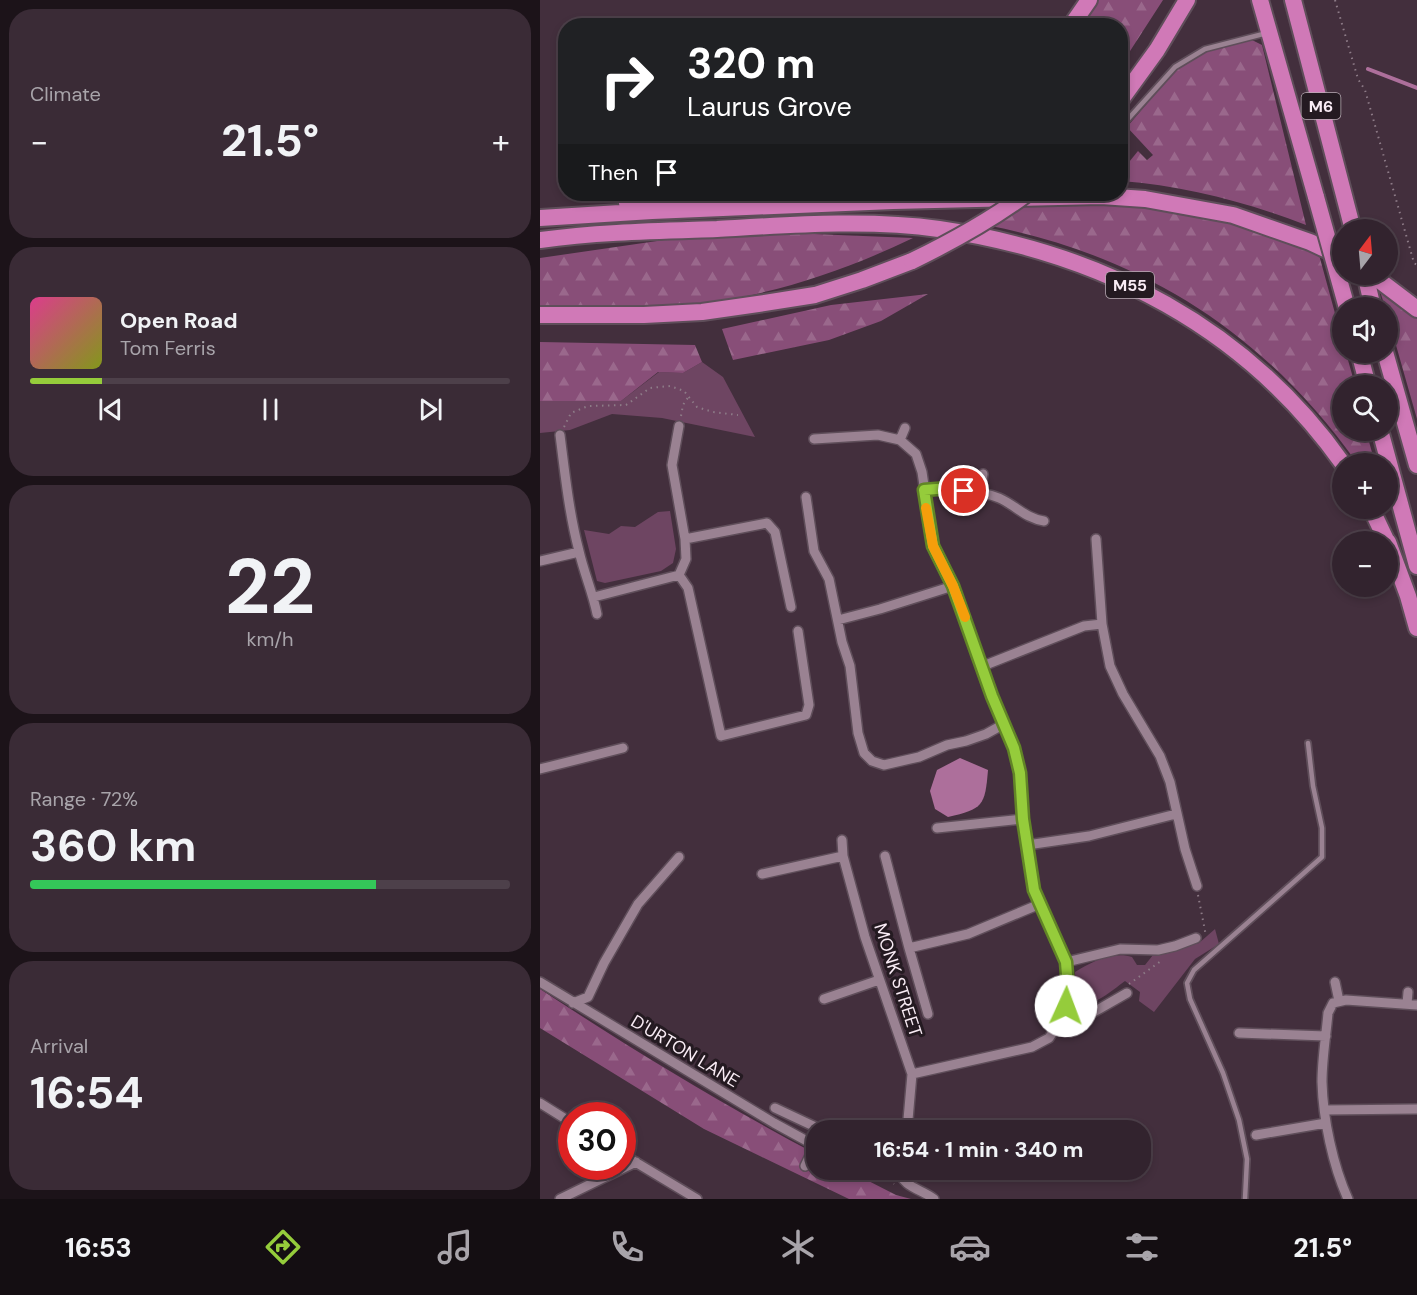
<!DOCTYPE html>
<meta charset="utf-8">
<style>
:root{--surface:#32232e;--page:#3a2b36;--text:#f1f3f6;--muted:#a8a4aa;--line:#4d404a;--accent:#95cc3b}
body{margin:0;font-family:"DM Sans",sans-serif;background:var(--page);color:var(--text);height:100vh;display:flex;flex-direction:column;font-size:22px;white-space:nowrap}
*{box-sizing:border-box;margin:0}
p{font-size:20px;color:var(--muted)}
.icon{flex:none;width:33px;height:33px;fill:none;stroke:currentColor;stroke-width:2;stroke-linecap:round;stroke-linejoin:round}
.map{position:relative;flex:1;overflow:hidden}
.sheet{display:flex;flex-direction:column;gap:9px;padding:9px;background:#1c1319;width:540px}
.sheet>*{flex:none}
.banner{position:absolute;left:18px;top:18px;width:570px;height:183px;border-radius:24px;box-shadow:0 3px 9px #0003,0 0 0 2px var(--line);background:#202124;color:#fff;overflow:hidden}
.needle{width:39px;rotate:16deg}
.fabs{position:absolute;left:792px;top:219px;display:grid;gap:12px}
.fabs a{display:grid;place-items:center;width:66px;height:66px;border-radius:50%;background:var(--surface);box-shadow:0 3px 9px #0003,0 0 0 2px var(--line);font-size:30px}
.speed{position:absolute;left:18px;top:1102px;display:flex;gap:12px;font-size:30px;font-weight:700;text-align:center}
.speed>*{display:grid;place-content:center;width:78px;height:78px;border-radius:50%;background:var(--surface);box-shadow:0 3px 9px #0003,0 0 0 2px var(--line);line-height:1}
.speed .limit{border:9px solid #d22;background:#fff;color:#111}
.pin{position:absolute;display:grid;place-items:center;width:51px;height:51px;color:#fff;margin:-26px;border:3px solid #fff;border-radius:50%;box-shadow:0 2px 6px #0007}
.me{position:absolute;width:66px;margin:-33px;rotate:2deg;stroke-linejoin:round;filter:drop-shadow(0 0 4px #0008)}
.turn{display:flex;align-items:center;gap:21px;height:126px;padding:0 30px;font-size:27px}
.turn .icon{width:78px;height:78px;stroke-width:2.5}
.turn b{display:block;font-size:42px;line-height:51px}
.then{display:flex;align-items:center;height:57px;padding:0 30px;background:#0003;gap:12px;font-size:22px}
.big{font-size:45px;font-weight:700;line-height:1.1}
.sheet .card{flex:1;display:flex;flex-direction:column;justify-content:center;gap:9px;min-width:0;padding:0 21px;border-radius:24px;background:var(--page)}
.sheet .dial{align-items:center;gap:0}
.dial b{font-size:78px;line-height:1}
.song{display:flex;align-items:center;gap:18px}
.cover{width:72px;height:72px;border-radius:9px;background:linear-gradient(135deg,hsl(330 70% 55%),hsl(70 70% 35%))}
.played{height:6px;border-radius:3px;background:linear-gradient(90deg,var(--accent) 15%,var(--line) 15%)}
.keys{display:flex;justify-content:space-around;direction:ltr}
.heat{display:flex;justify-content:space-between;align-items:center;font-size:33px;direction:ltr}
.charge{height:9px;border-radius:4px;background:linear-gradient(90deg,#34c759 72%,var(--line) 0)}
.trip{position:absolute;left:266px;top:1120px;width:345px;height:60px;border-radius:24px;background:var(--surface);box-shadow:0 3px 9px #0003,0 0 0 2px var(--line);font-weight:700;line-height:60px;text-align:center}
.tabs{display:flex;height:96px;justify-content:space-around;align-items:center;background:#140e12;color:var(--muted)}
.tabs .icon{width:42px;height:42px}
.tabs .on{color:var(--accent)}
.tabs b{font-size:27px;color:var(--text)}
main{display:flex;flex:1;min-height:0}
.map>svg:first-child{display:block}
.green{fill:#6e4562}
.forest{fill:url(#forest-firs)}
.water{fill:#ad6f9b}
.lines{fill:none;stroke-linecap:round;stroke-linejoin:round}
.stream{stroke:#ad6f9b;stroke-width:4}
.lane-casing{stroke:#5f4e5a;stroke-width:8}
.street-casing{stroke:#5f4e5a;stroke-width:12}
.highway-casing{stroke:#5f4e5a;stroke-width:20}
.path{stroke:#8d7b87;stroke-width:2;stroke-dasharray:1.5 4.5;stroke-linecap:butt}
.lane{stroke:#9a8292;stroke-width:4.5}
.street{stroke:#9a8292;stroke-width:9}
.highway{stroke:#d079b7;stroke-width:16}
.highway-bridge-casing{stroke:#5f4e5a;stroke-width:20;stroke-linecap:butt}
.highway-bridge{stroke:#d079b7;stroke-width:16}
.route-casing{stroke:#618526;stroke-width:15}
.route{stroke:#95cc3b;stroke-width:10}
.slow{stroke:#f59e0b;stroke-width:10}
.labels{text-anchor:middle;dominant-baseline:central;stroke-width:6;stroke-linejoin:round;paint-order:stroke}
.shield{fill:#241a21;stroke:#b9adb5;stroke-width:1.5}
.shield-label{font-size:16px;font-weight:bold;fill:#f9ecf5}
.street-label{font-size:18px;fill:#f9ecf5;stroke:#241a21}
</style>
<main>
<section class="sheet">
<div class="card"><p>Climate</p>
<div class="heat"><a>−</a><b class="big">21.5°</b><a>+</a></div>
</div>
<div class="card">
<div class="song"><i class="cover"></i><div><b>Open Road</b><p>Tom Ferris</p></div></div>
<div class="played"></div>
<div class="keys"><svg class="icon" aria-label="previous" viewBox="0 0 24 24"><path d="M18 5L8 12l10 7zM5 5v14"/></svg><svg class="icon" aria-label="pause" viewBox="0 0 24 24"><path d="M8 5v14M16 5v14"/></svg><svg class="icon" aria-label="next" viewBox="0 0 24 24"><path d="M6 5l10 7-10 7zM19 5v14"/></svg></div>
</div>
<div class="card dial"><b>22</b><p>km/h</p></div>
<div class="card"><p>Range · 72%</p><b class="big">360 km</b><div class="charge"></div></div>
<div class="card"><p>Arrival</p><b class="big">16:54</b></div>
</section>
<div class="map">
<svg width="877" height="1199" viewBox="0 0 877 1199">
<defs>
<pattern id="forest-firs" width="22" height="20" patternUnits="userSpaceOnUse" patternTransform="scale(1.5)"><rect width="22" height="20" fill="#884e78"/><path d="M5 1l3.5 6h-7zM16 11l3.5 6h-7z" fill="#9a688c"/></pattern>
</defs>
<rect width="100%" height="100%" fill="#432f3d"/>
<path class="green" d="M162 362 183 377 215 437 122 418 72 414 30 430 0 433V401H81L119 372 143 373Z
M130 511 136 549 133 563 121 571 65 583 57 581 44 530 69 534 81 526 95 527 118 512Z
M675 929 679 944 655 959 614 1012 599 1001 600 992 585 981C570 992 555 1006 536 1005L535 972C551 962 573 951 592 957L597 965H605L613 955 659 943Z"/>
<path class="forest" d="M558 0H623L581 65 580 26H540Z
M710 39 722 45 766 225C706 202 645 186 581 181L580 165 585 167 598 151 607 160 613 155 587 127 638 67 669 50Z
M513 202 604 206 693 223 778 251 802 339V352L806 353 815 385 802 386V430L826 431 835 463H817C726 335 606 257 451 226L482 204Z
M223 234H273L373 238C296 275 213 302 128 306 85 308 43 306 0 306V258L124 240Z
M840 291 877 318V419L848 317V308L845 307Z
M388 294 341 321 289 340 193 360 182 329 291 305Z
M0 342 155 345 162 362 143 373 118 372 81 401H0Z
M0 989C88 1047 183 1105 276 1154V1170H307L356 1195 371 1199H309L164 1129 0 1028Z"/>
<path class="water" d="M420 758 448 770C445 806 443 809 408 817L395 809 390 791 397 770Z"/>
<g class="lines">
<path class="stream" d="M828 69 877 88"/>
<defs>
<path id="lane" d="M580 128 635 67 665 49 727 33
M705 1199 707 1159 699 1120 683 1073 650 999 647 983 654 970 782 857V828L773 786 768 743"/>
<path id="street" d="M20 435C25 474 29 513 39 551 44 573 53 593 57 614
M274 439 338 435 360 440 376 454 382 472 393 546 413 586 452 696 474 748 479 773 483 819 494 890 526 962 528 988 526 1012 509 1038 492 1047 372 1074
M360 440 365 428
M384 490C404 489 441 490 459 498 475 505 487 519 504 521
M440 494 443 474
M266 497 274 551 289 579 302 642 310 666 318 733 324 753 332 761 344 765 379 757 407 745 426 741 446 734 464 724
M145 539 227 523 235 532 251 607
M556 539 562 624 570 666 583 694 620 756 630 782 645 849 657 886
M0 561 39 552
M139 575 148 588 181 736 266 715 269 705 258 631
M54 597 139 575 146 559 145 539 132 465 139 426
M298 620 340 609 413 586
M443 666 544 626 562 624
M0 769 83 748
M397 828 483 819
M302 840 303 856 325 937 372 1074 367 1131
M487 845 549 836 636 814
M345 856 369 948 388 1014
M222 874 303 856
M369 948 428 934 500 904
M526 962 580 949 618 950 635 946 656 938
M0 982 234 1123 276 1146
M795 982 799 1001
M284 999 339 980
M33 1003 48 997 64 963 98 904 139 857
M867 1004 868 992
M526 1012 547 1016 587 993
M699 1033 786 1036
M0 1103 32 1123
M235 1108 284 1131
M785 1110 877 1109
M716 1135 786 1123
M82 1154 157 1199
M265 1166 275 1145
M359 1170C363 1188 382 1189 394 1199
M20 1199 96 1162
M808 1199C793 1166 783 1119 782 1082 782 1059 786 1036 788 1013L793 1003 806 1000 877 1005"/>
<path id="highway" d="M720 0 776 197
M753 0 813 230
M531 26 549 0
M580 101 617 50 647 0
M87 203 113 199 186 194
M0 218 112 211 353 201 561 196 605 199 693 215 770 242 802 257
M0 240C58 232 118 231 177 229 248 225 329 219 399 229 562 253 706 327 803 464
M825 274 833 308
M831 274 877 309
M0 315H104L162 312 218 304 275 295 322 280 372 261
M819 352 828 386
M845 352 877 465
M840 430 877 566
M831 508 847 542
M848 542 868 596 877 628"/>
</defs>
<use href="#lane" class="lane-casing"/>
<use href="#street" class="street-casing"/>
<use href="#highway" class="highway-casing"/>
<path class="path" d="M795 0 818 79 825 90 874 263 877 265
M141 416 143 405 149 396
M24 427 31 413 48 406 86 405 110 388 130 386 144 391 157 407 173 412 198 415
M658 895 666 936
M589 984 621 961
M334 1170 354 1184
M338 1172 350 1171"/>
<use href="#lane" class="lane"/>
<use href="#street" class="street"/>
<use href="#highway" class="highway"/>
<defs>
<path id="highway-bridge" d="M776 197 807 308
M372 261C411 242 451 220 486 194"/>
</defs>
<use href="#highway-bridge" class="highway-bridge-casing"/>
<use href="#highway-bridge" class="highway-bridge"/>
</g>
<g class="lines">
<defs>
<path id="route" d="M424 491 409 488 384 490 393 546 413 586 452 696 474 748 480 773 483 819 494 890 526 962 528 988 526 1006"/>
</defs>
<use href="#route" class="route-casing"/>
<use href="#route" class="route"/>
<path class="slow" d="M386 508 393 546 413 586 425 617"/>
</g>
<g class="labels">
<g class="shield">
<rect x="761.5" y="93" width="39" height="26" rx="4.5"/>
<rect x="566" y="272" width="48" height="26" rx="4.5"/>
</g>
<g class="shield-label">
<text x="781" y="106">M6</text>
<text x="590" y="285">M55</text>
</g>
<g class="street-label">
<text transform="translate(358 980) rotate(72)">MONK STREET</text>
<text transform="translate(145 1051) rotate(31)">D'URTON LANE</text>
</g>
</g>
</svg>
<div class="fabs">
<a><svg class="needle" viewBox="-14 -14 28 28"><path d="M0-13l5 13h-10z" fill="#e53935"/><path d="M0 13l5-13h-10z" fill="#a8a4aa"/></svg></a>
<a><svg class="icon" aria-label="sound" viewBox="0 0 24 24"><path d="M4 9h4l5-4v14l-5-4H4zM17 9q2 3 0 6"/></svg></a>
<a><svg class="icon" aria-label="search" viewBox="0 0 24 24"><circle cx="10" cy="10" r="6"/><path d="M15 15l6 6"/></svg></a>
<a>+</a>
<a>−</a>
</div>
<div class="speed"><div class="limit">30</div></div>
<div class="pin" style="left:424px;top:491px;background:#d93025"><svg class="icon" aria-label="arrive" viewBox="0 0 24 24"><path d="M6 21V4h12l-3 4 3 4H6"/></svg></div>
<svg class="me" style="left:526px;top:1006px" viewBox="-20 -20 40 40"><circle r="19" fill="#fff"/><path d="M0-13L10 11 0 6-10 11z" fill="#95cc3b"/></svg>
<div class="trip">16:54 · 1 min · 340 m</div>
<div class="banner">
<div class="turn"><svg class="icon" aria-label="right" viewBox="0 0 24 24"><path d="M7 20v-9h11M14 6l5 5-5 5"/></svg><div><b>320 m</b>Laurus Grove</div></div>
<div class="then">Then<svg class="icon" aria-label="arrive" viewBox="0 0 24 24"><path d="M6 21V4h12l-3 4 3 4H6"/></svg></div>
</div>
</div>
</main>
<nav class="tabs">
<b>16:53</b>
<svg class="icon on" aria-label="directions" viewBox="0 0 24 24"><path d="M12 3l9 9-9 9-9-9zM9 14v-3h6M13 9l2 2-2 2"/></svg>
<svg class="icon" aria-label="music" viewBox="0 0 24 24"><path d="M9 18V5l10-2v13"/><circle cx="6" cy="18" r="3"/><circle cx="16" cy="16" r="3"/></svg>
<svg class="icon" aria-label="phone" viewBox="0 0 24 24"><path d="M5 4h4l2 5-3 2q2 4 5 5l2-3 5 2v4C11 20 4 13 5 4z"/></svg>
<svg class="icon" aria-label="climate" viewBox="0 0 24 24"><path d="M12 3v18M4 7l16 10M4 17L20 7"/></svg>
<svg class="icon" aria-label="car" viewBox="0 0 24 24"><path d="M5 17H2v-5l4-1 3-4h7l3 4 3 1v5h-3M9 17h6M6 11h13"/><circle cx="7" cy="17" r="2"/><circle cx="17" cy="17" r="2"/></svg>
<svg class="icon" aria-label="filters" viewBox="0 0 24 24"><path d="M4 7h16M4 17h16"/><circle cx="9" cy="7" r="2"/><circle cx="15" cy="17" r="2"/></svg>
<b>21.5°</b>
</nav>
